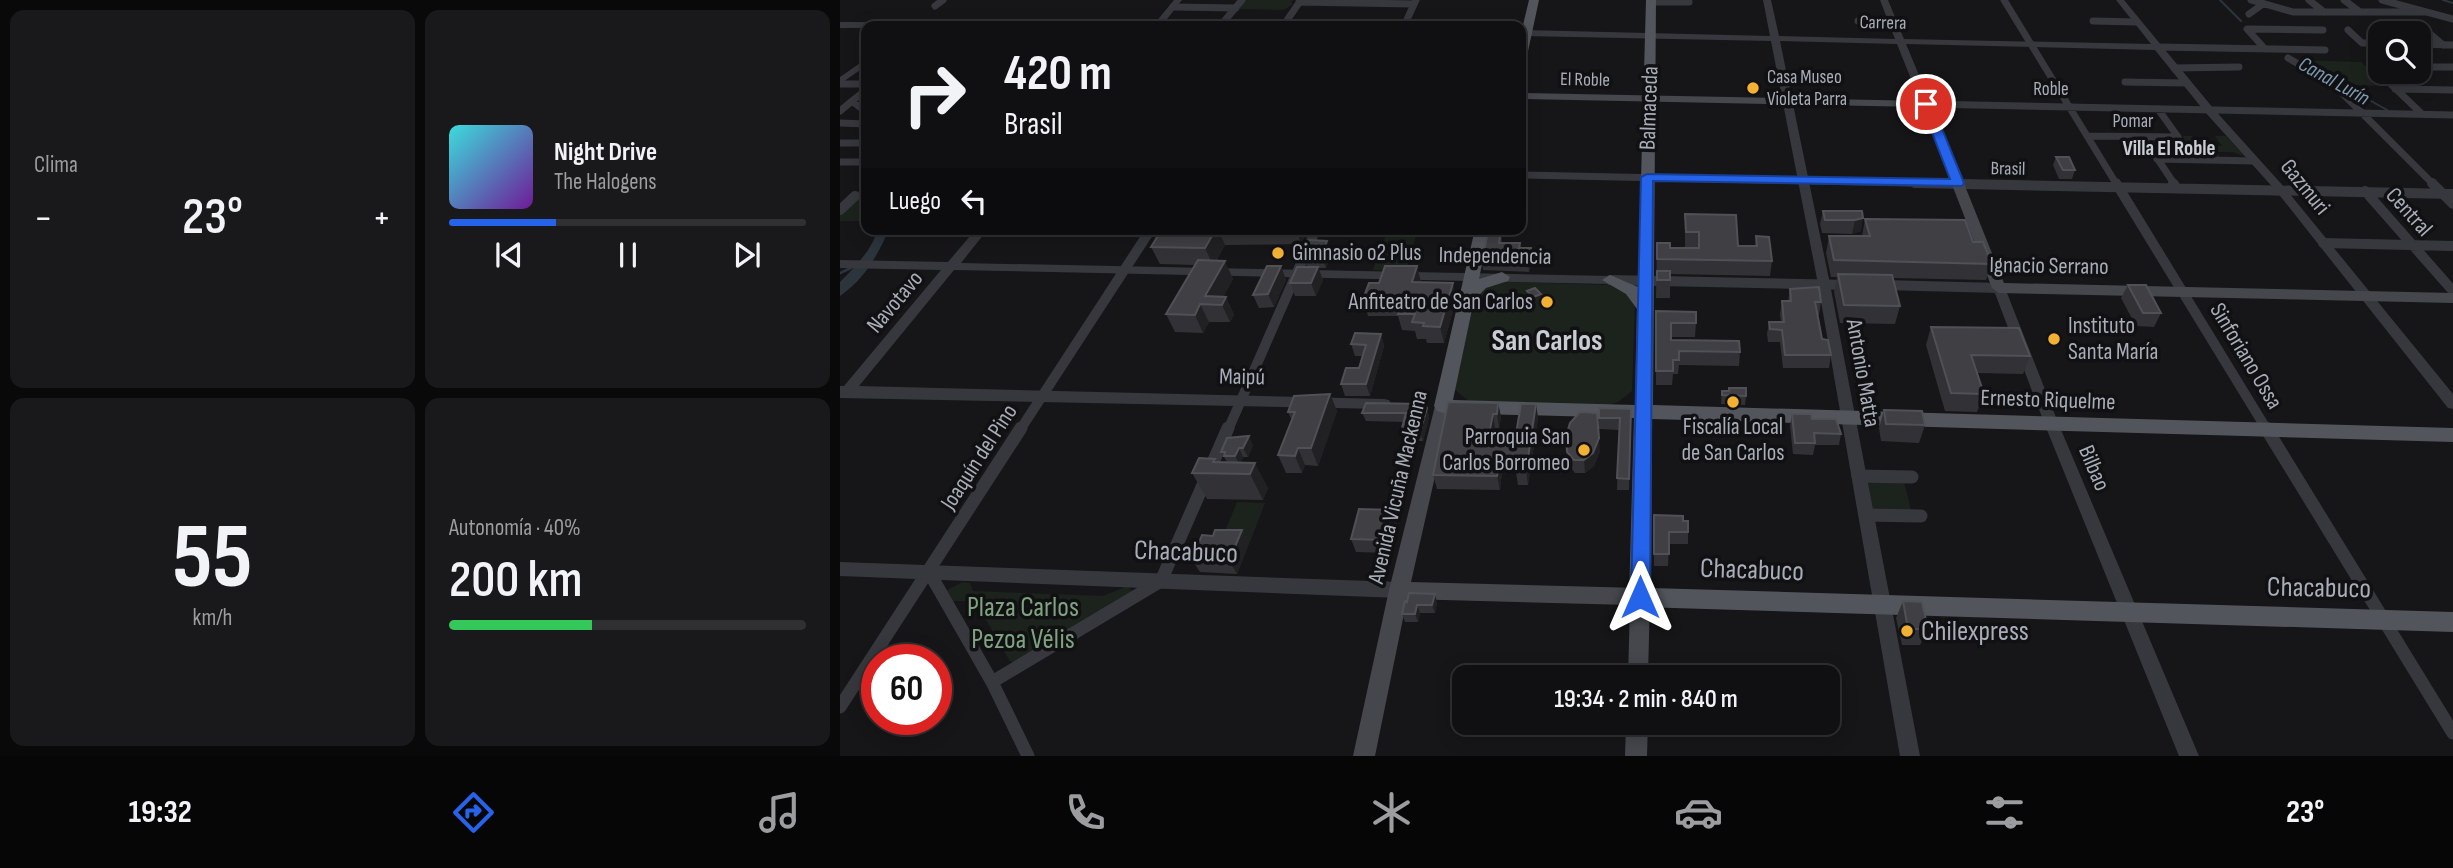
<!DOCTYPE html>
<html lang="es">
<meta charset="utf-8">
<style>
:root{--surface:#101012;--page:#19191b;--text:#f1f3f6;--muted:#9c9d9f;--line:#303032;--accent:#2563eb}
body{margin:0;font-family:"Sofia Sans Condensed",sans-serif;background:var(--page);color:var(--text);height:100vh;display:flex;flex-direction:column;font-size:26px;white-space:nowrap}
*{box-sizing:border-box;margin:0}
p{font-size:23px;color:var(--muted)}
.icon{flex:none;width:38px;height:38px;fill:none;stroke:currentColor;stroke-width:2;stroke-linecap:round;stroke-linejoin:round}
.map{position:relative;flex:1;overflow:hidden}
.side{display:flex;flex-direction:column;gap:10px;padding:10px;background:#09090a;width:840px}
.side>*{flex:none}
.banner{position:absolute;left:21px;top:21px;width:665px;height:214px;border-radius:14px;box-shadow:0 4px 18px #0003,0 0 0 2px var(--line);background:#101012;color:var(--text);overflow:hidden}
.controls{position:absolute;left:1528px;top:21px;display:grid;gap:14px}
.controls a{display:grid;place-items:center;width:63px;height:63px;border-radius:14px;background:var(--surface);box-shadow:0 4px 18px #0003,0 0 0 2px var(--line);font-size:35px}
.speed{position:absolute;left:21px;top:644px;display:flex;gap:14px;font-size:35px;font-weight:700;text-align:center}
.speed>*{display:grid;place-content:center;width:91px;height:91px;border-radius:50%;background:var(--surface);box-shadow:0 4px 18px #0003,0 0 0 2px var(--line);line-height:1}
.speed .limit{border:10px solid #d22;background:#fff;color:#111}
.pin{position:absolute;display:grid;place-items:center;width:60px;height:60px;color:#fff;margin:-30px;border:4px solid #fff;border-radius:50%;box-shadow:0 2px 7px #0007}
.me{position:absolute;width:77px;margin:-38px;rotate:0deg;stroke-linejoin:round;filter:drop-shadow(0 0 5px #0008)}
.turn{display:flex;align-items:center;gap:24px;height:147px;padding:0 28px;font-size:32px}
.turn .icon{width:91px;height:91px;stroke-width:2.5}
.turn b{display:block;font-size:49px;line-height:60px}
.then{display:flex;align-items:center;height:66px;padding:0 28px;background:#0003;gap:14px;font-size:26px}
.big{font-size:52px;font-weight:600;line-height:1.1}
.side .tile{flex:1;display:flex;flex-direction:column;justify-content:center;gap:10px;min-width:0;padding:0 24px;border-radius:14px;background:var(--page)}
.side .dial{align-items:center;gap:0}
.dial b{font-size:91px;line-height:1}
.song{display:flex;align-items:center;gap:21px}
.cover{width:84px;height:84px;border-radius:10px;background:linear-gradient(135deg,hsl(180 70% 55%),hsl(280 70% 35%))}
.played{height:7px;border-radius:4px;background:linear-gradient(90deg,var(--accent) 30%,var(--line) 30%)}
.keys{display:flex;justify-content:space-around;direction:ltr}
.heat{display:flex;justify-content:space-between;align-items:center;font-size:38px;direction:ltr}
.charge{height:10px;border-radius:5px;background:linear-gradient(90deg,#34c759 40%,var(--line) 0)}
.side .tiles{flex:1;display:grid;gap:10px;grid-template-columns:repeat(2,1fr)}
.trip{position:absolute;left:612px;top:665px;width:388px;height:70px;border-radius:14px;background:var(--surface);box-shadow:0 4px 18px #0003,0 0 0 2px var(--line);font-weight:600;line-height:70px;text-align:center}
.tab-bar{display:flex;height:112px;justify-content:space-around;align-items:center;background:#060607;color:var(--muted)}
.tab-bar .icon{width:49px;height:49px}
.tab-bar .current{color:var(--accent)}
.tab-bar b{font-size:32px;color:var(--text)}
main{display:flex;flex:1;min-height:0}
.map>svg:first-child{display:block}
.green{fill:#1c231d}
.water{fill:#2c353c}
.lines{fill:none;stroke-linecap:round;stroke-linejoin:round}
.stream-far1{stroke:#2c353c;stroke-width:2}
.stream{stroke:#2c353c;stroke-width:2.5}
.minor-far2{stroke:#37383d;stroke-width:7}
.minor-far1{stroke:#37383d;stroke-width:10}
.minor{stroke:#37383d;stroke-width:13}
.tertiary{fill:#37383d;fill-rule:evenodd}
.secondary{fill:#45474d;fill-rule:evenodd}
.primary{fill:#53555c;fill-rule:evenodd}
.wall{fill:#323236}
.shaded-wall{fill:#212124}
.building{fill:#3f3f44;stroke:#4f5156;stroke-width:2}
.route{fill:#2563eb;stroke:#184099;stroke-width:2}
.poi-dot{fill:#f2b134;stroke:#111113;stroke-width:2.5}
.labels{text-anchor:middle;dominant-baseline:central;stroke-width:7;stroke-linejoin:round;paint-order:stroke}
.far-street-label{font-size:19px;fill:#a8adb8;stroke:#111113}
.far-poi-label{font-size:19px;fill:#a8adb8;stroke:#111113;text-anchor:start}
.far-water-label{font-size:21px;font-style:italic;fill:#7f9bb3;stroke:#111113}
.far-neighbourhood-label{font-size:21px;font-weight:bold;fill:#c9ccd4;stroke:#111113}
.street-label{font-size:23px;fill:#a8adb8;stroke:#111113}
.poi-label{font-size:23px;fill:#a8adb8;stroke:#111113;text-anchor:start}
.near-street-label{font-size:28px;fill:#a8adb8;stroke:#111113}
.near-park-label{font-size:28px;fill:#7fa381;stroke:#111113}
.near-poi-label{font-size:28px;fill:#a8adb8;stroke:#111113;text-anchor:start}
.district-label{font-size:30px;font-weight:bold;fill:#c9ccd4;stroke:#111113}
</style>
<main>
<section class="side">
<div class="tiles">
<div class="tile"><p>Clima</p>
<div class="heat"><a>−</a><b class="big">23°</b><a>+</a></div>
</div>
<div class="tile">
<div class="song"><i class="cover"></i><div><b>Night Drive</b><p>The Halogens</p></div></div>
<div class="played"></div>
<div class="keys"><svg class="icon" aria-label="previous" viewBox="0 0 24 24"><path d="M18 5L8 12l10 7zM5 5v14"/></svg><svg class="icon" aria-label="pause" viewBox="0 0 24 24"><path d="M8 5v14M16 5v14"/></svg><svg class="icon" aria-label="next" viewBox="0 0 24 24"><path d="M6 5l10 7-10 7zM19 5v14"/></svg></div>
</div>
<div class="tile dial"><b>55</b><p>km/h</p></div>
<div class="tile"><p>Autonomía · 40%</p><b class="big">200 km</b><div class="charge"></div></div>
</div>
</section>
<div class="map">
<svg width="1613" height="756" viewBox="0 0 1613 756">
<rect width="100%" height="100%" fill="#161618"/>
<path class="green" d="M405 0H453L451 3 453 4 444 10 398 9Z
M1457 60 1521 62 1546 86 1510 85Z
M1343 136H1352L1360 145 1382 146 1375 136H1386L1404 156 1393 152H1377L1380 158 1323 157 1309 141 1344 139Z
M26 173V221H0V210L21 189Z
M548 229H578L566 271 533 270Z
M664 282 773 285 785 290 795 303 792 391 778 402 766 406 629 401 615 390 633 294 638 289Z
M1023 477 1063 478 1072 514 1029 512Z
M397 502 425 503 410 542 381 541Z
M123 582 130 583 133 591 263 596 288 586 292 591 174 663 170 661 135 601H113L107 590Z"/>
<path class="water" d="M38 229H48L47 234C35 260 23 280 0 296V282C15 267 32 250 38 229Z"/>
<g class="lines">
<path class="stream-far1" d="M1380 0 1401 21
M1603 0 1613 3
M1471 67 1547 110"/>
<path class="stream" d="M0 273 11 268"/>
<path class="minor-far2" d="M1164 0 1277 185
M1411 0 1453 12H1587
M1469 0 1484 12
M1504 0 1520 12
M1542 0 1613 19
M459 2 574 4
M811 2H849
M95 6 103 0
M333 7 396 8
M1409 14 1423 4
M1018 21 1052 22
M1253 21 1297 22
M381 25 402 0
M443 26 461 0
M564 26 576 0
M1508 30 1522 43H1540
M1551 31 1554 33
M1590 34 1603 45
M1578 44 1613 45
M1317 47 1485 50
M1425 49 1407 29 1483 30
M1448 58 1493 84 1594 185
M1532 66 1582 114
M1578 67H1613
M1334 68 1399 67
M1285 82 1346 83
M0 84H26
M1555 89 1613 90
M26 90 12 101 26 112
M1086 104 1613 115
M1318 109 1338 137
M0 111 12 101
M0 123 26 124
M1248 136 1338 137
M1303 137 1335 185
M0 143H26
M1317 159 1415 161
M0 162H26
M681 175 1161 185"/>
<path class="minor-far1" d="M1075 183 1613 194
M1276 183 1427 430
M1333 183 1336 187
M1592 183 1613 204
M1525 191 1613 291
M0 210 15 196
M1483 243 1613 246
M770 280 1009 285
M1043 285 1159 288
M180 430 311 229
M388 430 476 229"/>
<path class="minor" d="M1426 428 1613 733
M1018 476 1072 477
M1025 515 1081 516
M89 572 152 682 188 756
M152 682 321 581 388 428
M0 707 181 428"/>
<path class="tertiary" d="M334 0H342L324 23H404L408 26 0 28V22L315 23Z
M923 0H931L939 36 1055 39 1040 0H1048L1064 39 1311 44 1276 0H1284L1373 108 1445 188 1613 394V409L1608 408 1437 192 1365 112 1315 50 1066 44 1091 104 1086 107 1081 104 1057 44 940 41 990 284 1080 756H1060L978 284 931 41 681 36V30L930 36Z
M26 59V66L0 84V77Z
M136 229H148L121 263 770 276 776 280 770 284 114 270 19 386 544 399 549 400 551 404 549 408 544 409 0 398V386H4L101 270 0 268V260L108 262Z
M1159 284 1165 288 1219 425 1359 756H1339L1205 425 1153 288Z
M0 562 559 582 565 585 568 590 565 595 559 598 0 576Z"/>
<path class="secondary" d="M681 93 1086 101 1092 104 1164 283 1613 293V303L1159 293 1152 288 1082 107 681 99Z
M603 400 609 402 611 406 571 582 800 588 807 591 810 597 808 677H788L790 605 567 599 535 756H513L549 590 595 406 597 402Z
M786 723H808L807 756H785Z"/>
<path class="primary" d="M689 0H699L687 56 681 59V33Z
M806 0H816L813 405 1613 428V442L812 419 811 588 1613 612V632L800 607 792 604 789 597 794 418 603 413 597 411 594 406 635 229H649L639 279 662 272 670 277 668 281 646 288 634 300 613 400 795 405 797 309 786 294 762 280 770 275 798 287Z"/>
</g>
<path class="wall" d="M1216 157 1235 170 1232 179H1219L1213 165Z
M983 211H1022L1021 231 1012 234 982 233 980 224Z
M845 214 898 246H915L916 236 932 261 930 276 830 274V298H816L817 243 830 248H858V247H845Z
M1025 219 1133 242 1152 264 1146 280 1053 278 1060 306 1055 324 1000 323 994 292 997 277H991L986 253 989 236H1022Z
M322 229H466L467 232 461 244 385 245 376 261 393 279 383 297H386L394 315 390 322H369L363 333 335 332 326 314 355 265 320 264 311 247Z
M661 231 662 243H680L681 248 692 257 689 272 643 270 642 261Z
M487 241 491 254 486 268H478L483 280 476 296H455L450 283 467 267 463 254Z
M441 266 446 280 434 307 419 308 413 295Z
M577 266 581 282 616 299 604 343H587L586 339H577L575 331 562 330 558 316H528L523 299 539 283Z
M1288 285 1321 313 1314 327 1296 326 1281 298Z
M950 289 981 302 979 315H977L982 339 991 355 989 368H943L940 342H928L927 334 929 322H941L940 314 942 301H948Z
M687 291 701 294V298L693 302 688 295Z
M816 311 856 323 855 337H831V340L900 352 899 366 839 365 838 374H833L832 385H816Z
M1091 327 1190 356 1183 374 1137 373 1144 394 1137 412 1105 411 1086 345Z
M541 334 544 346 530 396H505L501 384 519 368 522 356H515L511 344Z
M882 391H889L906 396 905 405 881 404Z
M490 394 497 411 478 466 465 465 462 473H446L438 455 452 421 448 412Z
M658 403 661 417 659 428H655L653 440H675L696 404 698 418 688 485H678L676 472 662 471 660 490 597 489 593 475Z
M587 408 589 417 583 441H564L561 432 564 422 526 421 522 413Z
M791 409 789 490H777L779 430 759 429V418Z
M1044 410 1085 425 1079 443 1041 441 1039 428Z
M952 414 972 419 1001 434 999 445H975L973 455 953 454 950 426Z
M726 436 760 451 754 466 745 473H735L729 465Z
M413 445 408 457H403L401 462 428 488 423 500 367 499 352 473 376 462H387L381 452Z
M814 515 843 521 848 532V544H829L828 566H814Z
M557 523 550 553 516 552 511 539Z
M402 530 409 543 397 574 360 572 352 560 373 536Z
M1063 601 1088 629 1080 645H1062L1056 618Z
M567 602H597L595 613H580L578 622H565L562 614Z"/>
<path class="shaded-wall" d="M1023 218 1021 231 1012 234 1015 220Z
M376 229H378L385 245 373 265 365 248Z
M456 229H466L467 232 461 244Z
M487 241 491 254 486 268 481 254Z
M691 248 692 257 689 272 688 263Z
M385 261 393 279 379 305 365 296Z
M441 266 446 280 434 307 428 294Z
M577 266 581 283 572 282Z
M478 267 483 280 476 296 471 283Z
M613 283 616 299 604 343 600 327Z
M701 294V298L693 302V297Z
M386 297 394 315 390 322 382 305Z
M360 304 369 322 363 333 355 315Z
M541 334 544 346 530 396 526 384Z
M490 394 497 411 478 466 471 448Z
M658 403 661 417 659 428 657 414Z
M696 404 698 418 688 485 686 471Z
M587 408 589 417 583 441 580 432Z
M653 414 655 428 651 453 648 439Z
M409 436 413 445 408 457 403 448Z
M759 438 760 451 754 466 745 473 744 460Z
M399 448 403 457 400 465 395 456Z
M458 448 465 465 462 473 455 456Z
M660 458 662 471 660 490 657 476Z
M415 463 428 488 423 500 410 474Z
M553 510 557 523 550 553 545 540Z
M402 530 409 543 397 574 389 561Z
M595 594 597 602 595 613 592 605Z
M577 605 580 613 578 622 575 614Z"/>
<path class="building" d="M1216 157H1229L1235 170H1223Z
M983 211H1022L1023 218 1015 220H985Z
M845 214 896 215 898 246H917L916 236 929 237 932 261 817 259V243H830V248H859V232H846Z
M1025 219 1125 220 1133 242H1143L1152 264 994 260 989 236H1030Z
M322 229H376L365 248 311 247Z
M648 231H661L659 243H680L679 248H691L688 263 642 261Z
M469 240 487 241 481 254H463Z
M358 260 385 261 365 296 386 297 382 305 360 304 355 315 326 314Z
M427 266H441L428 294 413 295Z
M545 266H577L572 282 613 283 600 327 583 326 584 323 572 322 575 314H558L562 300 523 299 529 283H539Z
M457 267H478L471 283H450Z
M817 271H830V280H817Z
M998 274 1052 275 1060 306 1004 305Z
M1288 285H1306L1321 313H1303Z
M979 287 981 302H975L982 339 988 340 991 355H945L942 330 930 329 929 322H944L942 301H951L950 289Z
M695 288 701 294 693 297 687 291Z
M816 311 856 312V323H831V340L899 341 900 352 839 351V360H833V371H816Z
M1091 327 1179 328 1190 356 1131 355 1144 394 1111 393Z
M515 333 541 334 526 384H501L506 368H519L526 345 511 344Z
M889 388H906V396L882 395V391H889Z
M490 394 471 448H458L455 456 438 455 455 412H448L454 396Z
M608 402 658 403 657 414H653L648 439 675 440 681 404H696L686 471H676L678 458H660L657 476 593 475Z
M526 403 584 404 587 408 580 432H561L566 413H522Z
M759 408 791 409 789 479 777 478 780 418H759Z
M1044 410 1082 411 1085 425 1046 424Z
M740 412 757 413 759 438 753 453 744 460H734L727 452 726 436 730 423Z
M952 414H971L972 419H996L1001 434 974 433 975 443H955Z
M409 436 403 448H399L395 456H384L385 452H381L387 438Z
M359 458 375 459 373 462 415 463 410 474 352 473Z
M519 509 553 510 545 540 511 539Z
M814 515 843 516V521H848V532H829V554H814Z
M375 530H402L389 561 352 560 362 535 373 536Z
M569 593 595 594 592 605H577L575 614H562L565 601 567 602Z
M1063 601 1082 602 1088 629H1068Z"/>
<path class="route" d="M1082 102 1092 104 1124 183 1122 186 813 181 810 597 807 603 800 605 793 603 791 597 801 177 807 174 1110 179 1081 104Z"/>
<g class="poi-dot">
<circle cx="913" cy="88" r="7"/>
<circle cx="438" cy="253" r="7"/>
<circle cx="707" cy="302" r="7"/>
<circle cx="1214" cy="339" r="7"/>
<circle cx="893" cy="402" r="7"/>
<circle cx="744" cy="450" r="7"/>
<circle cx="1067" cy="631" r="7"/>
</g>
<g class="labels">
<g class="far-street-label">
<text transform="translate(1043 23) rotate(1)">Carrera</text>
<text transform="translate(745 80) rotate(1)">El Roble</text>
<text x="1211" y="89">Roble</text>
<text x="1293" y="121">Pomar</text>
<text transform="translate(1168 169) rotate(1)">Brasil</text>
</g>
<g class="far-poi-label">
<text x="927" y="77">Casa Museo<tspan x="927" dy="22">Violeta Parra</tspan></text>
</g>
<g class="far-water-label">
<text transform="translate(1494 81) rotate(29)">Canal Lurín</text>
</g>
<g class="far-neighbourhood-label">
<text x="1329" y="148">Villa El Roble</text>
</g>
<g class="street-label">
<text transform="translate(809 108) rotate(-88)">Balmaceda</text>
<text transform="translate(1465 187) rotate(51)">Gazmuri</text>
<text transform="translate(1569 212) rotate(48)">Central</text>
<text transform="translate(655 256) rotate(1)">Independencia</text>
<text transform="translate(1209 266) rotate(1)">Ignacio Serrano</text>
<text transform="translate(55 302) rotate(-50)">Navotavo</text>
<text transform="translate(1406 356) rotate(59)">Sinforiano Ossa</text>
<text transform="translate(1023 373) rotate(80)">Antonio Matta</text>
<text transform="translate(402 377) rotate(1)">Maipú</text>
<text transform="translate(1208 400) rotate(2)">Ernesto Riquelme</text>
<text transform="translate(139 457) rotate(-57)">Joaquín del Pino</text>
<text transform="translate(1254 468) rotate(67)">Bilbao</text>
<text transform="translate(558 487) rotate(-77)">Avenida Vicuña Mackenna</text>
</g>
<g class="poi-label">
<text x="452" y="253">Gimnasio o2 Plus</text>
<text x="693" y="302" text-anchor="end">Anfiteatro de San Carlos</text>
<text x="1228" y="326">Instituto<tspan x="1228" dy="26">Santa María</tspan></text>
<text x="893" y="427" text-anchor="middle">Fiscalía Local<tspan x="893" dy="26">de San Carlos</tspan></text>
<text x="730" y="437" text-anchor="end">Parroquia San<tspan x="730" dy="26">Carlos Borromeo</tspan></text>
</g>
<g class="near-street-label">
<text transform="translate(346 552) rotate(2)">Chacabuco</text>
<text transform="translate(912 570) rotate(2)">Chacabuco</text>
<text transform="translate(1479 588) rotate(1)">Chacabuco</text>
</g>
<g class="near-park-label">
<text x="183" y="607">Plaza Carlos<tspan x="183" dy="32">Pezoa Vélis</tspan></text>
</g>
<g class="near-poi-label">
<text x="1081" y="631">Chilexpress</text>
</g>
<g class="district-label">
<text x="707" y="341">San Carlos</text>
</g>
</g>
</svg>
<div class="controls">
<a><svg class="icon" aria-label="search" viewBox="0 0 24 24"><circle cx="10" cy="10" r="6"/><path d="M15 15l6 6"/></svg></a>
</div>
<div class="speed"><div class="limit">60</div></div>
<div class="pin" style="left:1086px;top:104px;background:#d93025"><svg class="icon" aria-label="arrive" viewBox="0 0 24 24"><path d="M6 21V4h12l-3 4 3 4H6"/></svg></div>
<svg class="me" style="left:800px;top:597px" viewBox="-20 -20 40 40"><path d="M0-17L14 15 0 8-14 15z" fill="#2563eb" stroke="#fff" stroke-width="4"/></svg>
<div class="trip">19:34 · 2 min · 840 m</div>
<div class="banner">
<div class="turn"><svg class="icon" aria-label="right" viewBox="0 0 24 24"><path d="M7 20v-9h11M14 6l5 5-5 5"/></svg><div><b>420 m</b>Brasil</div></div>
<div class="then">Luego<svg class="icon" aria-label="left" viewBox="0 0 24 24"><path d="M17 20v-9H6M10 6l-5 5 5 5"/></svg></div>
</div>
</div>
</main>
<nav class="tab-bar">
<b>19:32</b>
<svg class="icon current" aria-label="directions" viewBox="0 0 24 24"><path d="M12 3l9 9-9 9-9-9zM9 14v-3h6M13 9l2 2-2 2"/></svg>
<svg class="icon" aria-label="music" viewBox="0 0 24 24"><path d="M9 18V5l10-2v13"/><circle cx="6" cy="18" r="3"/><circle cx="16" cy="16" r="3"/></svg>
<svg class="icon" aria-label="phone" viewBox="0 0 24 24"><path d="M5 4h4l2 5-3 2q2 4 5 5l2-3 5 2v4C11 20 4 13 5 4z"/></svg>
<svg class="icon" aria-label="climate" viewBox="0 0 24 24"><path d="M12 3v18M4 7l16 10M4 17L20 7"/></svg>
<svg class="icon" aria-label="car" viewBox="0 0 24 24"><path d="M5 17H2v-5l4-1 3-4h7l3 4 3 1v5h-3M9 17h6M6 11h13"/><circle cx="7" cy="17" r="2"/><circle cx="17" cy="17" r="2"/></svg>
<svg class="icon" aria-label="filters" viewBox="0 0 24 24"><path d="M4 7h16M4 17h16"/><circle cx="9" cy="7" r="2"/><circle cx="15" cy="17" r="2"/></svg>
<b>23°</b>
</nav>
